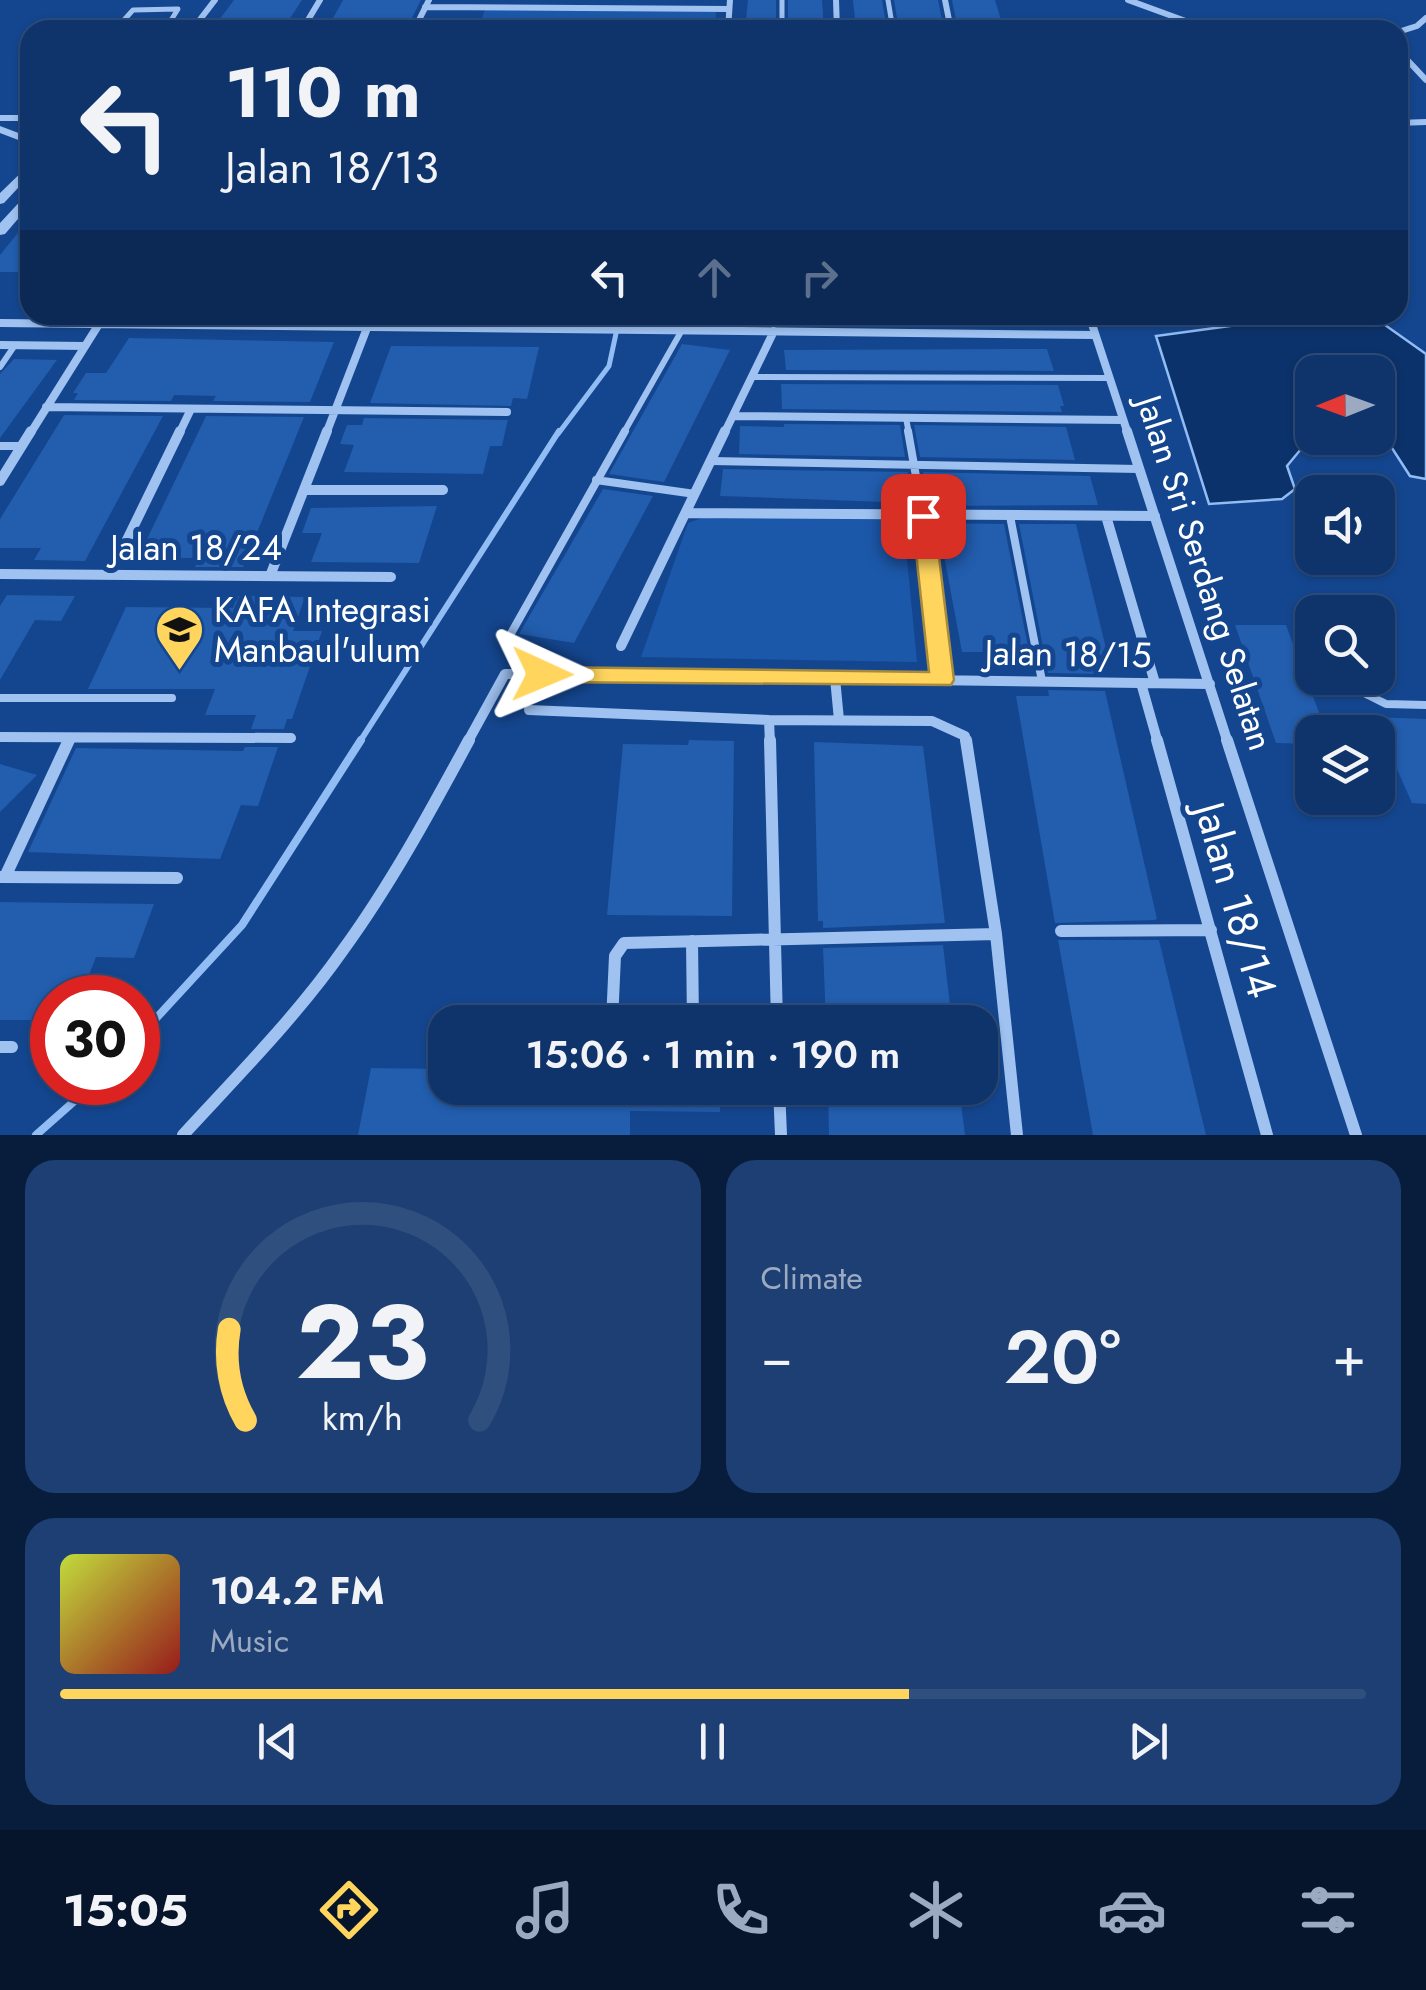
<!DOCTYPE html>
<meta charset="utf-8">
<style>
:root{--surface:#0f346b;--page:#1d3f73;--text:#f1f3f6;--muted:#9baac1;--line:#2f4f7e;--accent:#ffd55e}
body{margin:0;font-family:Jost,sans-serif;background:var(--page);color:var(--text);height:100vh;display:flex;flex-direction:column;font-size:38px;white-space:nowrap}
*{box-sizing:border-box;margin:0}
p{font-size:32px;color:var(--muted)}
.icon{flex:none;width:55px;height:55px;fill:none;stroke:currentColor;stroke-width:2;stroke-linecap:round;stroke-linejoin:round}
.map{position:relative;height:1135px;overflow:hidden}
.drawer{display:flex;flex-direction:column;gap:25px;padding:25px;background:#081d3b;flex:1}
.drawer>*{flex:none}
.top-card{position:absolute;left:20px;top:20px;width:1388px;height:305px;border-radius:30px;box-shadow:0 2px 8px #0004,0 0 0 2px var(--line);background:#0f346b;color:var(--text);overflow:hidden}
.needle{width:65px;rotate:269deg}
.controls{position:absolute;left:1295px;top:355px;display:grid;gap:20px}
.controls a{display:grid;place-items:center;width:100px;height:100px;border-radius:20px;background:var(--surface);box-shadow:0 2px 8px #0004,0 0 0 2px var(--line);font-size:50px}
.speed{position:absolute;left:30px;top:975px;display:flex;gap:20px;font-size:50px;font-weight:700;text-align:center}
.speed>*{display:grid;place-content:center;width:130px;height:130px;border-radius:50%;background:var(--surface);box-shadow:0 2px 8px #0004,0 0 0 2px var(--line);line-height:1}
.speed .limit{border:15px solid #d22;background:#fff;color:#111}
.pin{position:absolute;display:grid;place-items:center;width:85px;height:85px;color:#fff;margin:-42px;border-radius:20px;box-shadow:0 5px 15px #0006}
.me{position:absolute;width:110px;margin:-55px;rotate:91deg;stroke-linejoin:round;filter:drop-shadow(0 0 8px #0008)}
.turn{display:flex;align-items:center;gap:35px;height:210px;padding:0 40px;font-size:45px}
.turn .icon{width:130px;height:130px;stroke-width:2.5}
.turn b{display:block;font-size:70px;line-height:85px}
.lanes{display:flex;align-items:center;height:95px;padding:0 40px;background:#0003;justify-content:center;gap:50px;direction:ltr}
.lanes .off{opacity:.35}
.big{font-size:75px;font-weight:600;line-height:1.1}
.drawer .card{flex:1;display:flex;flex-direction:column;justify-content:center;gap:15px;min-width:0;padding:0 35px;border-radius:30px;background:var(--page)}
.drawer .dial{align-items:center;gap:0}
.dial svg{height:260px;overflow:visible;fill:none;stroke:var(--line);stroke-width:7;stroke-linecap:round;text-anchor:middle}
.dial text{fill:var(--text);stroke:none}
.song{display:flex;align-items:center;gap:30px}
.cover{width:120px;height:120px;border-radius:15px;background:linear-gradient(135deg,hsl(70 70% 55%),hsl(0 70% 35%))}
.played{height:10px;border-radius:5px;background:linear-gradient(90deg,var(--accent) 65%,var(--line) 65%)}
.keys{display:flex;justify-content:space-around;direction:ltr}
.heat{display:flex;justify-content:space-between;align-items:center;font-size:55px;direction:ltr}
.drawer .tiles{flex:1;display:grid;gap:25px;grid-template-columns:1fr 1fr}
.card:last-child{grid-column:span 2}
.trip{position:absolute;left:428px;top:1005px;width:570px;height:100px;border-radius:30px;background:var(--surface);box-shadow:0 2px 8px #0004,0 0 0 2px var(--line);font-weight:600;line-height:100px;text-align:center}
.dock{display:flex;height:160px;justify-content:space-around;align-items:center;background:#06152b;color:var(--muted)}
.dock .icon{width:70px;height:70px}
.dock .current{color:var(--accent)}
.dock b{font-size:45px;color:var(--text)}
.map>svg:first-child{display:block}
.green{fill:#1c58a9}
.water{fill:#0c326b;stroke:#91bcf4;stroke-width:2.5}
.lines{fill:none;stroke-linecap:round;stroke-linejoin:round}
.stream-far2{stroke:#91bcf4;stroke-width:5}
.stream-far1{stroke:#91bcf4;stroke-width:6}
.stream{stroke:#91bcf4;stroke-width:8}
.building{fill:#225dae}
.service-far2{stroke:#9fc2f1;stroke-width:5}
.service-far1{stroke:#9fc2f1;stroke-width:6}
.service{stroke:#9fc2f1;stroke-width:8}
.minor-far3{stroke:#9fc2f1;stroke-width:6}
.minor-far2{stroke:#9fc2f1;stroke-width:8}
.minor-far1{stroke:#9fc2f1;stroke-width:10}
.minor{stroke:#9fc2f1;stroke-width:12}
.tertiary{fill:#9fc2f1;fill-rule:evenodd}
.route{fill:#ffd55e;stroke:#a68a3d;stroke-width:2.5}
.labels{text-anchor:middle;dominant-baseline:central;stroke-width:10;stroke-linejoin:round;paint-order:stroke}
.street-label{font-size:35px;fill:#fff;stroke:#14468f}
.poi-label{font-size:35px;fill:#fff;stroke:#14468f;text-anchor:start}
.near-street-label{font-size:42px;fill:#fff;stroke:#14468f}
</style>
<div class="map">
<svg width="1426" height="1135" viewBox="0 0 1426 1135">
<rect width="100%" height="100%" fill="#14468f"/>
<path class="green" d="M485 10 716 12 715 30H477Z
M509 315H1071L1074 325 508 321Z
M702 518 892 519 904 528 917 662 641 657 688 523Z"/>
<path class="water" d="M1249 315H1365L1378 320 1426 354V479L1410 476 1392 448 1354 438H1378V372H1312V438H1345L1301 449 1287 466 1295 489 1282 499 1209 504 1156 336 1244 324Z"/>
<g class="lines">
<path class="stream-far2" d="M558 434 609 366 620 315"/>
<path class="stream-far1" d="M359 743 559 431"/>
<path class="stream" d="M138 1038 242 925 361 740
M36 1135 96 1082"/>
</g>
<path class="building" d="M234 0H302L289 20H219Z
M343 0H421L411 20H332Z
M748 0H776V30H745Z
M788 0H822L824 30H788Z
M853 0H882L887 30H856Z
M894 0H938L944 30H899Z
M952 0H995L1004 30H958Z
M30 218V272H0V255Z
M129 338 334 342 310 402 213 401 216 396 174 395 171 401 74 400 78 393H73L86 373H106Z
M682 344 730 350 664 482 609 474Z
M391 346 539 347 527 399 513 398 511 406 370 403Z
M1047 349 1054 371 786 370 784 350Z
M14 359 57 360 0 438V374Z
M781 384 1058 385 1064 406H1060L1062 412 782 409Z
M64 415 163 416 85 561 34 560 41 548H0V519Z
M206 416 304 417 243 567H195L199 558H138Z
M364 418 507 420 508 419 502 446H490L483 474 344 472 354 445 340 444 347 425H362Z
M784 424 900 425 905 457 739 454 740 426 784 427Z
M914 425 1066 427 1075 460 920 457Z
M723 469 908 472 913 503 720 496Z
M923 472 1090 476 1098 505 935 506 928 503Z
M603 489 653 496 574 643 519 634Z
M437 506 419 563 311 562 322 533H302L311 508Z
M938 523 1004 524 1029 652H962Z
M1019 524H1076L1110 665 1099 664 1101 674 1048 673Z
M7 595 75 596 61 621 35 620 0 680V606Z
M237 596 305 597 293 631H322L292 719H287L284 729H251L256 715H205L215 689H88L126 607 233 608Z
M1235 625H1286L1320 715 1426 719V804L1412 803 1388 749 1378 748V732H1312V744L1276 743Z
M1048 690 1105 691 1157 919 1154 920 1055 923 1016 696H1049Z
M689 740 734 741 732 916 607 915 623 744 688 745Z
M814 742 923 746 945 923 823 928V921H818Z
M245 747H278L258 806 241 805 220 859 28 852 76 748 243 751Z
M0 764 37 775 0 812Z
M0 902 154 904 134 958 96 957 80 998H52V1020H0Z
M1058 940H1159L1206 1135H1093Z
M943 945 952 1022H826L823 948Z
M371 1068 445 1069V1088H720V1112L630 1111V1135H358Z
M828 1088H959L965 1135H829Z"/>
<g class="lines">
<path class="service-far2" d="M782 0V30
M888 0 893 30
M194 26H416
M115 30 133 10 178 9 165 30"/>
<path class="service-far1" d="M0 367 15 345
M752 377 1109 378
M906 418 909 434
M623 434 682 330"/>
<path class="service" d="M908 431 923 516
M0 446H22
M711 461 1139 469
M596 480 695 494
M1010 516 1042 681
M509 637 625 431
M1334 678 1386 704 1426 705
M0 698H172"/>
<path class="minor-far3" d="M836 0 837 30
M945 0 951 30
M1128 0 1191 23 1230 30
M425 7 729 9
M192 30 215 0
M302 30 320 0
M414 30 429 0
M728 30 730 0
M1398 32 1417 26 1426 18
M1398 50 1426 80"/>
<path class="minor-far2" d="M1089 315 1128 434
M0 323 1095 335
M0 345 85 346
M46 407 507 412
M733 416 1123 420
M30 434 99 324
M179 434 191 409
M326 434 367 328
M724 434 774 331"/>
<path class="minor-far1" d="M1127 431 1228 743
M0 481 31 431
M306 490H443
M686 513 1155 516
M923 516 942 680
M1106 516 1155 683
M124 546 180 431
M0 574 391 577
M270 576 327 431
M621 646 725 431
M835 678 839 720
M1141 683 1158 743
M529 710 769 720 932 721 965 736 966 743
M769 720 770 743
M0 737 291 738
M68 743 70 738
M467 743 505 674 1210 684"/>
<path class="minor" d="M770 740 777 1022
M966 740 996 934 1017 1135
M1157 740 1267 1135
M1227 740 1356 1135
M0 877 177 878
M5 877 69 740
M1061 931 1211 930
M692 941 693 1022
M612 1022 615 956 624 943 996 934
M0 1047H12
M779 1088 781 1135
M183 1135C238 1075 296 1017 343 950 391 884 430 812 469 740"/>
<path class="tertiary" d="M0 115H30V121H0Z
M1426 119V125L1398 126V120Z
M0 126 29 137 30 150 21 141 0 133Z
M30 164V175L4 203 0 204V193Z
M30 194V205L5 234 0 235V223L26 195Z"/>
</g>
<path class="route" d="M923 509 934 516 954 680 951 685 542 682 529 674 542 667 929 672 912 516Z"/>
<defs>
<symbol id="school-pin" viewBox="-11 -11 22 30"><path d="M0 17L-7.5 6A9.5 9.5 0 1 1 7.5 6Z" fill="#ffd55e" stroke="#14468f"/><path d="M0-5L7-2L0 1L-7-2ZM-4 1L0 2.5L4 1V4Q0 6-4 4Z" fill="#111"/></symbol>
</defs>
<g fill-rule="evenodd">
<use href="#school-pin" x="152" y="602" width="55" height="75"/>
</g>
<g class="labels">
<g class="street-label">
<text x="196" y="548">Jalan 18/24</text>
<text transform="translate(1205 573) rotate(72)">Jalan Sri Serdang Selatan</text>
<text transform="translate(1068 654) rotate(1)">Jalan 18/15</text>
</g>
<g class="poi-label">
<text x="214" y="610">KAFA Integrasi<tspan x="214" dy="40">Manbaul'ulum</tspan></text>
</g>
<g class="near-street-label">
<text transform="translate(1236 900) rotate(74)">Jalan 18/14</text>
</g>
</g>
</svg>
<div class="controls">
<a><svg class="needle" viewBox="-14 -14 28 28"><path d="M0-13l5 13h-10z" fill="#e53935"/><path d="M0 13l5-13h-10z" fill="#9baac1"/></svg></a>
<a><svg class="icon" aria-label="sound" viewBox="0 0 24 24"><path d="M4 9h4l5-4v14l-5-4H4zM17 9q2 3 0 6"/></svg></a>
<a><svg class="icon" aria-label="search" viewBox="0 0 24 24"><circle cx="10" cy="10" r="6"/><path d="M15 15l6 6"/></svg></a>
<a><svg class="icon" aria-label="layers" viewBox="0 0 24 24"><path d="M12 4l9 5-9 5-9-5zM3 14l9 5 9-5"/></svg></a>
</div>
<div class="speed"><div class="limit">30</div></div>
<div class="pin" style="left:923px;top:516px;background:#d93025"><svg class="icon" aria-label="arrive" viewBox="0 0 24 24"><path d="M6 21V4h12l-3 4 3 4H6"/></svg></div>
<svg class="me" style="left:542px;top:674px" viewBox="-20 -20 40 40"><path d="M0-17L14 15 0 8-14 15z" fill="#ffd55e" stroke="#fff" stroke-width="4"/></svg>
<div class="trip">15:06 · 1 min · 190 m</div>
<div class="top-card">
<div class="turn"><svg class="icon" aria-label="left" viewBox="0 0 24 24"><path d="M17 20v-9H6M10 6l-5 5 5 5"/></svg><div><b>110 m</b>Jalan 18/13</div></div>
<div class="lanes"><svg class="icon" aria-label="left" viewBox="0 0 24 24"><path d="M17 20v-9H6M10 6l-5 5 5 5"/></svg><svg class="icon off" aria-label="ahead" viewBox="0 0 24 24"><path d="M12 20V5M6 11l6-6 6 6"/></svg><svg class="icon off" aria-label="right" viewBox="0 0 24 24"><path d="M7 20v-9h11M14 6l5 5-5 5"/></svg></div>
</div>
</div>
<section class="drawer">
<div class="tiles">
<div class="card dial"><svg viewBox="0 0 100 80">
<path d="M14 69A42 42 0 1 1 86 69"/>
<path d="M14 69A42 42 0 0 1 9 41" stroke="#ffd55e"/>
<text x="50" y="56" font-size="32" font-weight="700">23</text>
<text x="50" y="72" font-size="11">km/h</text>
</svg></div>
<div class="card"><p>Climate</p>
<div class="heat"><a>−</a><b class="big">20°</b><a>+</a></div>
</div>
<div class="card">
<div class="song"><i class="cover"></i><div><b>104.2 FM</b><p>Music</p></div></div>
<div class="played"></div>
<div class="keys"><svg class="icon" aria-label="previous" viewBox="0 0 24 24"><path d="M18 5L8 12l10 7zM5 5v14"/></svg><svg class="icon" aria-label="pause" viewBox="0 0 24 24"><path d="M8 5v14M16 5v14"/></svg><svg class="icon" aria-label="next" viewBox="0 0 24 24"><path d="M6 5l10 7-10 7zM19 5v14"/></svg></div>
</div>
</div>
</section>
<nav class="dock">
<b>15:05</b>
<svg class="icon current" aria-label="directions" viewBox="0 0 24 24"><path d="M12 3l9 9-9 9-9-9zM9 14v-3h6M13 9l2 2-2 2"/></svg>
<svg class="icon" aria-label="music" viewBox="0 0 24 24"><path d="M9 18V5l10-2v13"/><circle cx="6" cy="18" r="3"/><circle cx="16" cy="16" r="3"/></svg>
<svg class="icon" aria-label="phone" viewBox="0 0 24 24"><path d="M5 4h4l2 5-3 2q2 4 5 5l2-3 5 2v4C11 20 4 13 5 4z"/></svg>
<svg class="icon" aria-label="climate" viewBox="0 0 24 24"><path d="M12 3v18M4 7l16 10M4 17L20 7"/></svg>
<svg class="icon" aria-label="car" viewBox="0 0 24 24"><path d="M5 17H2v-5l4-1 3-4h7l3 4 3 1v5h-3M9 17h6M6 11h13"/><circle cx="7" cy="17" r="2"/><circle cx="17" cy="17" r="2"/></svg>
<svg class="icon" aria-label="filters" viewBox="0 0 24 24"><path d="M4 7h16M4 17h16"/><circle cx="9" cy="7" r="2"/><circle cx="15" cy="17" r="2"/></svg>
</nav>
